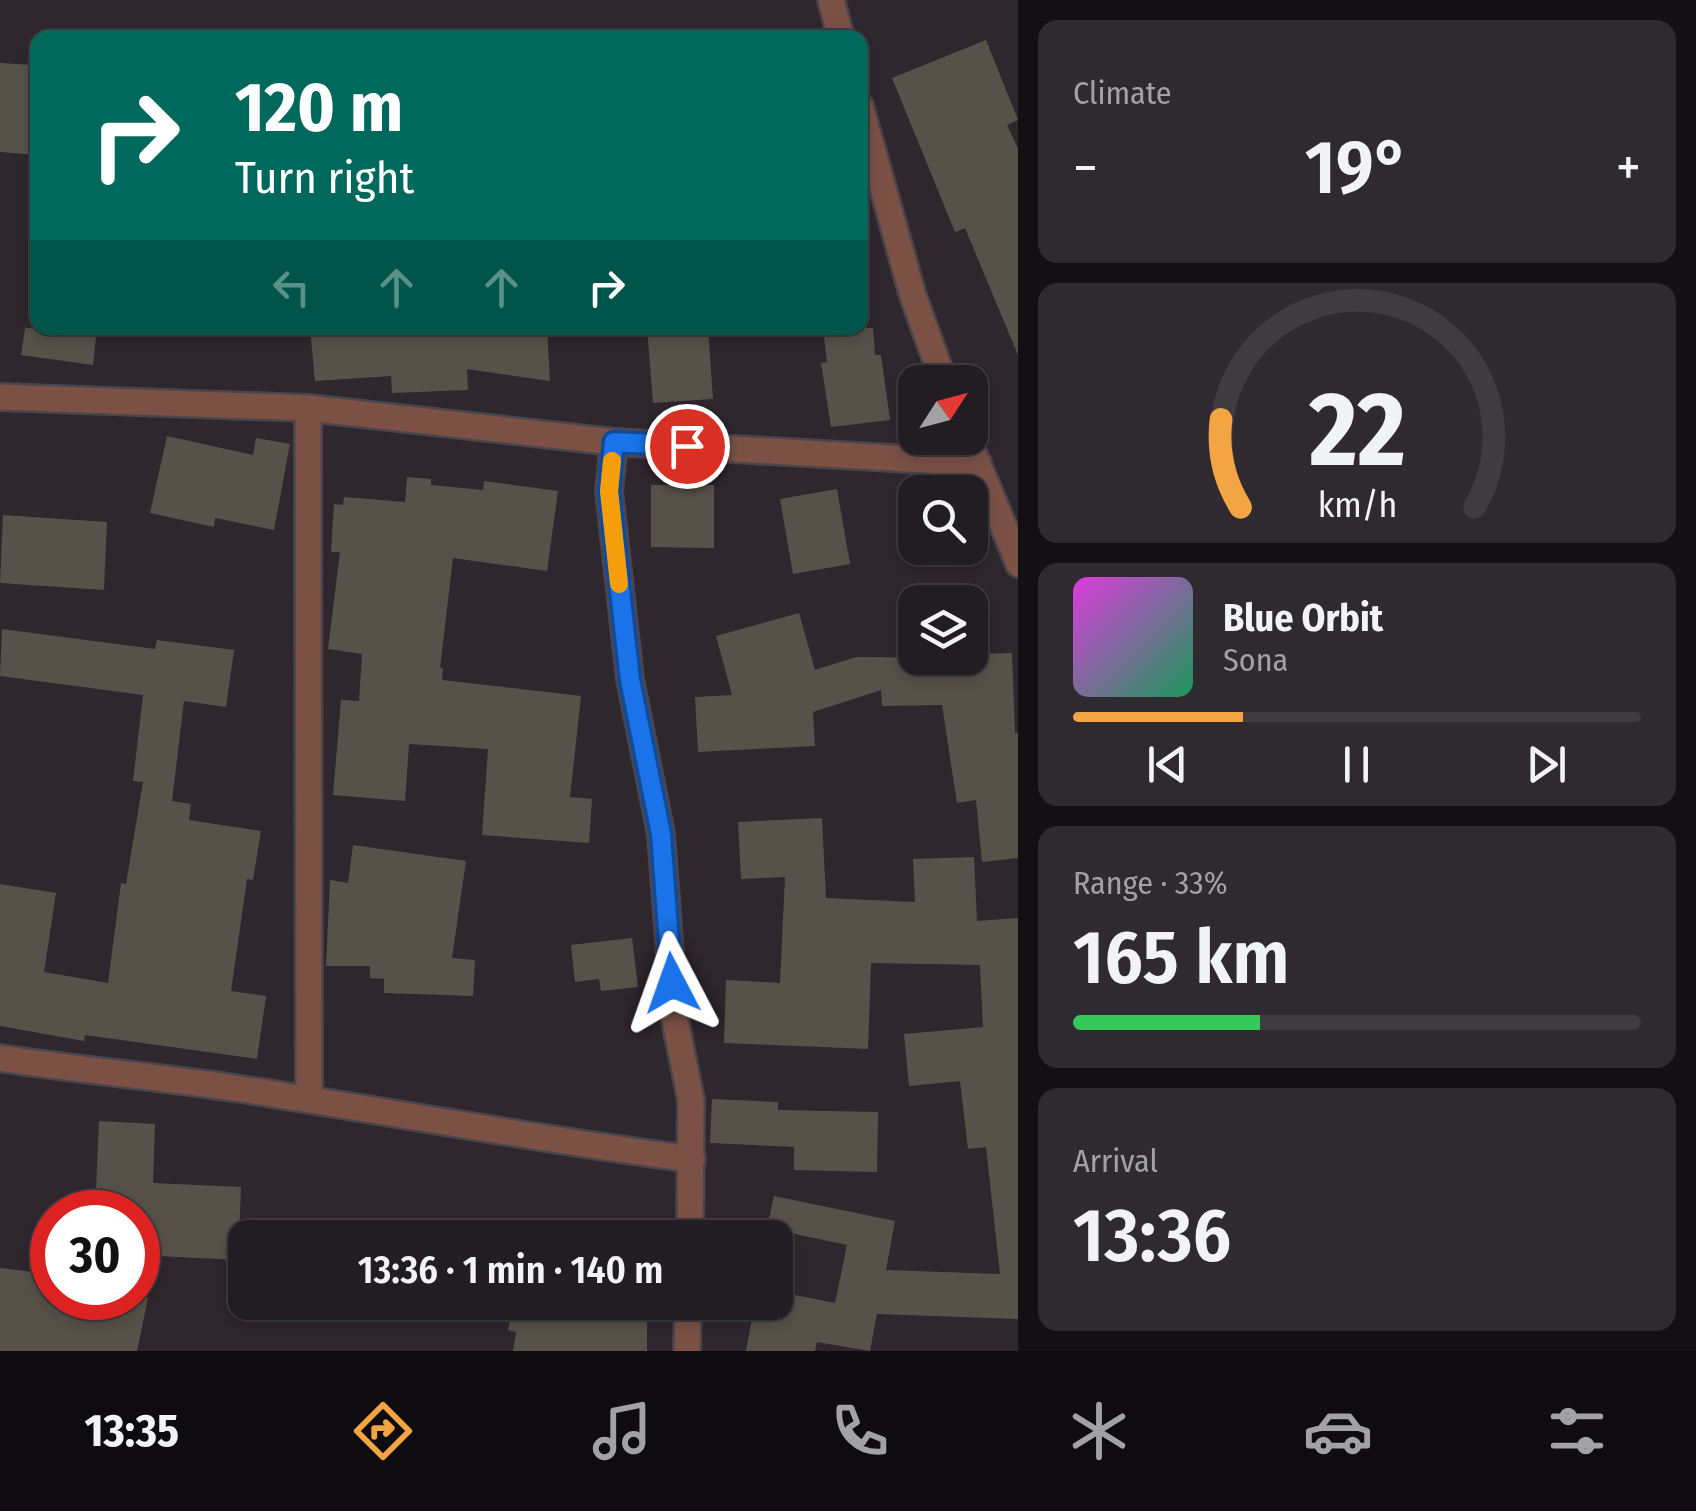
<!DOCTYPE html>
<meta charset="utf-8">
<style>
:root{--surface:#221d22;--page:#2e2a2f;--text:#f1f3f6;--muted:#a2a2a5;--line:#3f3b40;--accent:#f3a443}
body{margin:0;font-family:"Fira Sans Condensed",sans-serif;background:var(--page);color:var(--text);height:100vh;display:flex;flex-direction:column;font-size:38px;white-space:nowrap}
*{box-sizing:border-box;margin:0}
p{font-size:32px;color:var(--muted)}
.icon{flex:none;width:55px;height:55px;fill:none;stroke:currentColor;stroke-width:2;stroke-linecap:round;stroke-linejoin:round}
.map{position:relative;flex:1;overflow:hidden}
.panel{display:flex;flex-direction:column;gap:20px;padding:20px;background:#131013;width:678px}
.panel>*{flex:none}
.hud{position:absolute;left:30px;top:30px;width:838px;height:305px;border-radius:20px;box-shadow:0 5px 15px #0003,0 0 0 2px var(--line);background:#00695c;color:#fff;overflow:hidden}
.needle{width:65px;rotate:54deg}
.buttons{position:absolute;left:898px;top:365px;display:grid;gap:20px}
.buttons a{display:grid;place-items:center;width:90px;height:90px;border-radius:20px;background:var(--surface);box-shadow:0 5px 15px #0003,0 0 0 2px var(--line);font-size:50px}
.speed{position:absolute;left:30px;top:1190px;display:flex;gap:20px;font-size:50px;font-weight:700;text-align:center}
.speed>*{display:grid;place-content:center;width:130px;height:130px;border-radius:50%;background:var(--surface);box-shadow:0 5px 15px #0003,0 0 0 2px var(--line);line-height:1}
.speed .limit{border:15px solid #d22;background:#fff;color:#111}
.pin{position:absolute;display:grid;place-items:center;width:85px;height:85px;color:#fff;margin:-42px;border:5px solid #fff;border-radius:50%;box-shadow:0 2px 10px #0007}
.me{position:absolute;width:110px;margin:-55px;rotate:356deg;stroke-linejoin:round;filter:drop-shadow(0 0 8px #0008)}
.turn{display:flex;align-items:center;gap:35px;height:210px;padding:0 40px;font-size:45px}
.turn .icon{width:130px;height:130px;stroke-width:2.5}
.turn b{display:block;font-size:70px;line-height:85px}
.lanes{display:flex;align-items:center;height:95px;padding:0 40px;background:#0003;justify-content:center;gap:50px;direction:ltr}
.lanes .off{opacity:.35}
.big{font-size:75px;font-weight:600;line-height:1.1}
.panel .card{flex:1;display:flex;flex-direction:column;justify-content:center;gap:15px;min-width:0;padding:0 35px;border-radius:20px;background:var(--page)}
.panel .dial{align-items:center;gap:0}
.dial svg{height:260px;overflow:visible;fill:none;stroke:var(--line);stroke-width:7;stroke-linecap:round;text-anchor:middle}
.dial text{fill:var(--text);stroke:none}
.song{display:flex;align-items:center;gap:30px}
.cover{width:120px;height:120px;border-radius:15px;background:linear-gradient(135deg,hsl(300 70% 55%),hsl(150 70% 35%))}
.played{height:10px;border-radius:5px;background:linear-gradient(90deg,var(--accent) 30%,var(--line) 30%)}
.keys{display:flex;justify-content:space-around;direction:ltr}
.heat{display:flex;justify-content:space-between;align-items:center;font-size:55px;direction:ltr}
.charge{height:15px;border-radius:8px;background:linear-gradient(90deg,#34c759 33%,var(--line) 0)}
.trip{position:absolute;left:228px;top:1220px;width:565px;height:100px;border-radius:20px;background:var(--surface);box-shadow:0 5px 15px #0003,0 0 0 2px var(--line);font-weight:600;line-height:100px;text-align:center}
.tabs{display:flex;height:160px;justify-content:space-around;align-items:center;background:#0e0c0e;color:var(--muted)}
.tabs .icon{width:70px;height:70px}
.tabs .on{color:var(--accent)}
.tabs b{font-size:45px;color:var(--text)}
main{display:flex;flex:1;min-height:0}
.map>svg:first-child{display:block}
.building{fill:#575249}
.lines{fill:none;stroke-linecap:round;stroke-linejoin:round}
.minor-casing{stroke:#4b454b;stroke-width:30}
.minor{stroke:#7b5146;stroke-width:25}
.route-casing{stroke:#114b97;stroke-width:25}
.route{stroke:#1a73e8;stroke-width:18}
.slow{stroke:#f59e0b;stroke-width:18}
</style>
<main>
<div class="map">
<svg width="1019" height="1351" viewBox="0 0 1019 1351">
<rect width="100%" height="100%" fill="#2e272e"/>
<path class="building" d="M986 40 1018 120 1007 125 1019 151 1018 355 965 228 955 232 892 78Z
M0 63 33 65 30 109 38 110V155L0 152Z
M25 328H97L93 365 21 355Z
M310 328H547L550 381 467 369 468 390 392 393 391 376 315 381Z
M647 328H708L713 399 653 403Z
M823 328H873L875 355H881L890 420 831 427 821 363 827 362Z
M167 436 253 455 256 438 290 444 274 530 215 518 214 527 150 513Z
M407 477 431 479V485L483 490 484 481 558 491 547 571 453 558 440 668H443L442 680 581 696 570 797 592 799 589 843 482 835 488 749 409 744 405 801 333 795 341 700 359 701 362 654 328 649 340 552H331L334 504 343 505 344 497 405 502Z
M651 485H714V548L651 547Z
M837 489 850 564 793 574 780 499Z
M3 515 107 522 104 590 0 583Z
M799 613 815 670 856 657 970 658V654L1012 653 1015 733H1019V858L982 862 976 800 957 803 942 705 882 706 881 690 813 712 815 746 698 752 695 697 732 695 716 636Z
M2 629 155 649 157 640 234 650 226 707 184 701 172 801 191 804 189 820 261 831 253 880 247 879 231 991 266 996 257 1059 85 1035 84 1041 0 1026V884L56 893 44 972 108 983 121 883 126 884 143 782 133 781 143 695 0 676Z
M822 818 826 898 915 902 913 859 974 857 977 921 1019 918V1319L877 1314 870 1351 817 1342 815 1351H746L755 1302H775V1291L835 1303 847 1245 767 1228 774 1196 895 1221 886 1270 1000 1274 986 1147 968 1149 960 1081 909 1086 904 1034 983 1027 980 965 871 963 868 1049 724 1043 726 980 780 983 785 877 741 879 738 822Z
M353 845 466 861 452 958 475 960 473 996 384 993V979L370 978V966H326L330 880 348 883Z
M632 938 638 987 601 991 599 979 575 982 571 945Z
M712 1099 778 1102V1110L878 1112 877 1172 794 1170V1147L710 1143Z
M99 1121 155 1124 153 1183 241 1187 238 1260 138 1255V1212H95Z
M0 1268 52 1274V1298H148L137 1351H0Z
M514 1302H554L596 1311V1302H647V1351H513L516 1332 508 1330Z"/>
<g class="lines">
<defs>
<path id="minor" d="M831 0 841 38
M860 106 913 296 944 382
M0 397 308 408 614 442 978 463
M308 408 309 1099
M967 438 1019 564
M614 442 609 491 630 679 661 834 675 1020 691 1100 690 1238
M0 1058C80 1070 161 1077 241 1089 392 1112 541 1140 692 1159
M687 1351 688 1302"/>
</defs>
<use href="#minor" class="minor-casing"/>
<use href="#minor" class="minor"/>
</g>
<g class="lines">
<defs>
<path id="route" d="M672 983 661 834 630 680 609 491 614 442 687 446"/>
</defs>
<use href="#route" class="route-casing"/>
<use href="#route" class="route"/>
<path class="slow" d="M612 461 609 491 619 584"/>
</g>
</svg>
<div class="buttons">
<a><svg class="needle" viewBox="-14 -14 28 28"><path d="M0-13l5 13h-10z" fill="#e53935"/><path d="M0 13l5-13h-10z" fill="#a2a2a5"/></svg></a>
<a><svg class="icon" aria-label="search" viewBox="0 0 24 24"><circle cx="10" cy="10" r="6"/><path d="M15 15l6 6"/></svg></a>
<a><svg class="icon" aria-label="layers" viewBox="0 0 24 24"><path d="M12 4l9 5-9 5-9-5zM3 14l9 5 9-5"/></svg></a>
</div>
<div class="speed"><div class="limit">30</div></div>
<div class="pin" style="left:687px;top:446px;background:#d93025"><svg class="icon" aria-label="arrive" viewBox="0 0 24 24"><path d="M6 21V4h12l-3 4 3 4H6"/></svg></div>
<svg class="me" style="left:672px;top:983px" viewBox="-20 -20 40 40"><path d="M0-17L14 15 0 8-14 15z" fill="#1a73e8" stroke="#fff" stroke-width="4"/></svg>
<div class="trip">13:36 · 1 min · 140 m</div>
<div class="hud">
<div class="turn"><svg class="icon" aria-label="right" viewBox="0 0 24 24"><path d="M7 20v-9h11M14 6l5 5-5 5"/></svg><div><b>120 m</b>Turn right</div></div>
<div class="lanes"><svg class="icon off" aria-label="left" viewBox="0 0 24 24"><path d="M17 20v-9H6M10 6l-5 5 5 5"/></svg><svg class="icon off" aria-label="ahead" viewBox="0 0 24 24"><path d="M12 20V5M6 11l6-6 6 6"/></svg><svg class="icon off" aria-label="ahead" viewBox="0 0 24 24"><path d="M12 20V5M6 11l6-6 6 6"/></svg><svg class="icon" aria-label="right" viewBox="0 0 24 24"><path d="M7 20v-9h11M14 6l5 5-5 5"/></svg></div>
</div>
</div>
<section class="panel">
<div class="card"><p>Climate</p>
<div class="heat"><a>−</a><b class="big">19°</b><a>+</a></div>
</div>
<div class="card dial"><svg viewBox="0 0 100 80">
<path d="M14 69A42 42 0 1 1 86 69"/>
<path d="M14 69A42 42 0 0 1 8 42" stroke="#f3a443"/>
<text x="50" y="56" font-size="32" font-weight="700">22</text>
<text x="50" y="72" font-size="11">km/h</text>
</svg></div>
<div class="card">
<div class="song"><i class="cover"></i><div><b>Blue Orbit</b><p>Sona</p></div></div>
<div class="played"></div>
<div class="keys"><svg class="icon" aria-label="previous" viewBox="0 0 24 24"><path d="M18 5L8 12l10 7zM5 5v14"/></svg><svg class="icon" aria-label="pause" viewBox="0 0 24 24"><path d="M8 5v14M16 5v14"/></svg><svg class="icon" aria-label="next" viewBox="0 0 24 24"><path d="M6 5l10 7-10 7zM19 5v14"/></svg></div>
</div>
<div class="card"><p>Range · 33%</p><b class="big">165 km</b><div class="charge"></div></div>
<div class="card"><p>Arrival</p><b class="big">13:36</b></div>
</section>
</main>
<nav class="tabs">
<b>13:35</b>
<svg class="icon on" aria-label="directions" viewBox="0 0 24 24"><path d="M12 3l9 9-9 9-9-9zM9 14v-3h6M13 9l2 2-2 2"/></svg>
<svg class="icon" aria-label="music" viewBox="0 0 24 24"><path d="M9 18V5l10-2v13"/><circle cx="6" cy="18" r="3"/><circle cx="16" cy="16" r="3"/></svg>
<svg class="icon" aria-label="phone" viewBox="0 0 24 24"><path d="M5 4h4l2 5-3 2q2 4 5 5l2-3 5 2v4C11 20 4 13 5 4z"/></svg>
<svg class="icon" aria-label="climate" viewBox="0 0 24 24"><path d="M12 3v18M4 7l16 10M4 17L20 7"/></svg>
<svg class="icon" aria-label="car" viewBox="0 0 24 24"><path d="M5 17H2v-5l4-1 3-4h7l3 4 3 1v5h-3M9 17h6M6 11h13"/><circle cx="7" cy="17" r="2"/><circle cx="17" cy="17" r="2"/></svg>
<svg class="icon" aria-label="filters" viewBox="0 0 24 24"><path d="M4 7h16M4 17h16"/><circle cx="9" cy="7" r="2"/><circle cx="15" cy="17" r="2"/></svg>
</nav>
